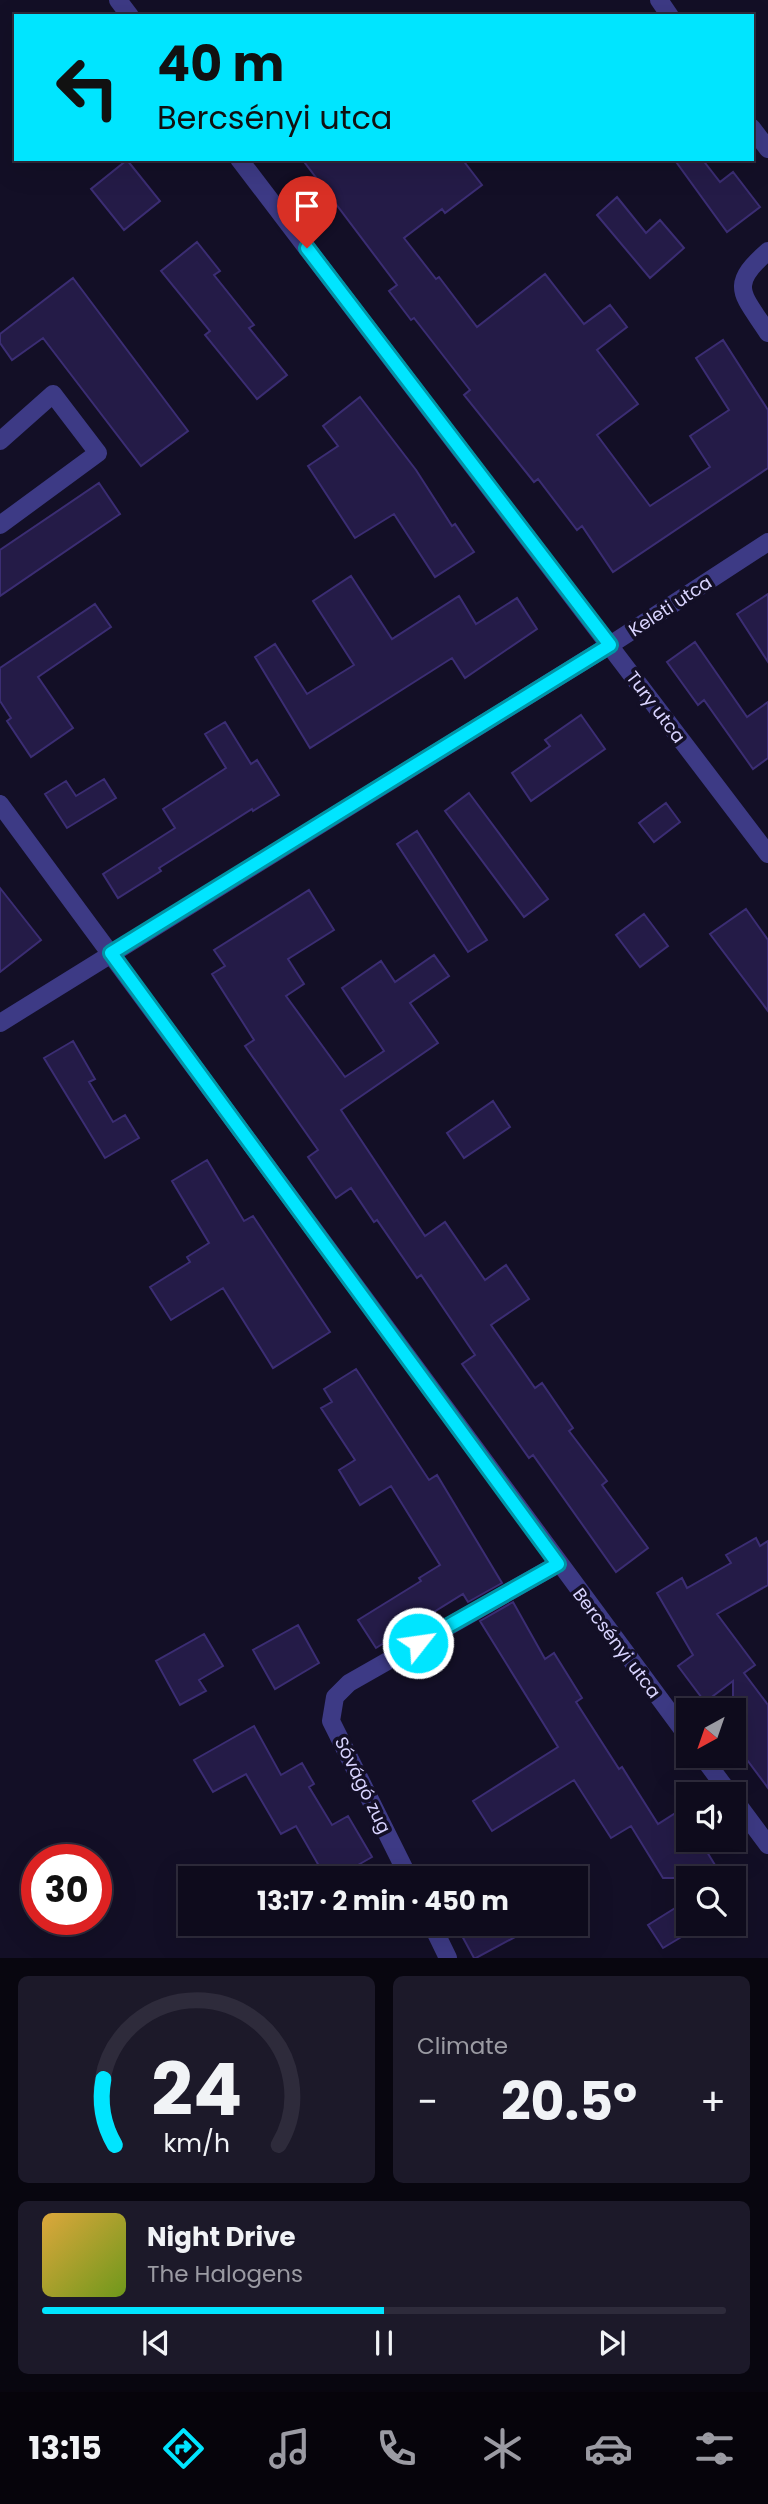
<!DOCTYPE html>
<meta charset="utf-8">
<style>
:root{--surface:#0e0b1c;--page:#1c1929;--text:#f1f3f6;--muted:#9b9ba3;--line:#2e2b3b;--accent:#00e5ff}
body{margin:0;font-family:Poppins,sans-serif;background:var(--page);color:var(--text);height:100vh;display:flex;flex-direction:column;font-size:26px;white-space:nowrap}
*{box-sizing:border-box;margin:0}
p{font-size:23px;color:var(--muted)}
.icon{flex:none;width:38px;height:38px;fill:none;stroke:currentColor;stroke-width:2;stroke-linecap:round;stroke-linejoin:round}
.map{position:relative;height:1958px;overflow:hidden}
.panel{display:flex;flex-direction:column;gap:18px;padding:18px;background:#08060f;flex:1}
.panel>*{flex:none}
.banner{position:absolute;left:14px;top:14px;width:740px;height:147px;border-radius:0px;box-shadow:0 7px 28px #0002,0 0 0 2px var(--line);background:#00e5ff;color:#111;overflow:hidden}
.needle{width:46px;rotate:220deg}
.controls{position:absolute;left:676px;top:1698px;display:grid;gap:14px}
.controls a{display:grid;place-items:center;width:70px;height:70px;border-radius:0px;background:var(--surface);box-shadow:0 7px 28px #0002,0 0 0 2px var(--line);font-size:35px}
.speed{position:absolute;left:21px;top:1844px;display:flex;gap:14px;font-size:35px;font-weight:700;text-align:center}
.speed>*{display:grid;place-content:center;width:91px;height:91px;border-radius:50%;background:var(--surface);box-shadow:0 7px 28px #0002,0 0 0 2px var(--line);line-height:1}
.speed .limit{border:10px solid #d22;background:#fff;color:#111}
.pin{position:absolute;display:grid;place-items:center;width:60px;height:60px;color:#fff;margin:-72px -30px;border-radius:50% 50% 50% 0;rotate:-45deg;box-shadow:0 0 7px #0007}
.pin .icon{rotate:45deg}
.me{position:absolute;width:77px;margin:-38px;rotate:60deg;stroke-linejoin:round;filter:drop-shadow(0 0 5px #0008)}
.turn{display:flex;align-items:center;gap:24px;height:147px;padding:0 28px;font-size:32px}
.turn .icon{width:91px;height:91px;stroke-width:2.5}
.turn b{display:block;font-size:49px;line-height:60px}
.big{font-size:52px;font-weight:700;line-height:1.1}
.panel .tile{flex:1;display:flex;flex-direction:column;justify-content:center;gap:10px;min-width:0;padding:0 24px;border-radius:10px;background:var(--page)}
.panel .dial{align-items:center;gap:0}
.dial svg{height:182px;overflow:visible;fill:none;stroke:var(--line);stroke-width:7;stroke-linecap:round;text-anchor:middle}
.dial text{fill:var(--text);stroke:none}
.song{display:flex;align-items:center;gap:21px}
.cover{width:84px;height:84px;border-radius:10px;background:linear-gradient(135deg,hsl(40 70% 55%),hsl(80 70% 35%))}
.played{height:7px;border-radius:4px;background:linear-gradient(90deg,var(--accent) 50%,var(--line) 50%)}
.keys{display:flex;justify-content:space-around;direction:ltr}
.heat{display:flex;justify-content:space-between;align-items:center;font-size:38px;direction:ltr}
.panel .tiles{flex:1;display:grid;gap:18px;grid-template-columns:1fr 1fr}
.tile:last-child{grid-column:span 2}
.trip{position:absolute;left:178px;top:1866px;width:410px;height:70px;border-radius:0px;background:var(--surface);box-shadow:0 7px 28px #0002,0 0 0 2px var(--line);font-weight:700;line-height:70px;text-align:center}
.tabs{display:flex;height:112px;justify-content:space-around;align-items:center;background:#06040b;color:var(--muted)}
.tabs .icon{width:49px;height:49px}
.tabs .selected{color:var(--accent)}
.tabs b{font-size:32px;color:var(--text)}
.map>svg:first-child{display:block}
.building{fill:#241b47;stroke:#3b2d73;stroke-width:2}
.lines{fill:none;stroke-linecap:round;stroke-linejoin:round}
.minor{stroke:#3d3a85;stroke-width:18}
.route-casing{stroke:#0095a6;stroke-width:18}
.route{stroke:#00e5ff;stroke-width:12}
.labels{text-anchor:middle;dominant-baseline:central;stroke-width:7;stroke-linejoin:round;paint-order:stroke}
.street-label{font-size:18px;fill:#d9d4ff;stroke:#130f26}
</style>
<div class="map">
<svg width="768" height="1958" viewBox="0 0 768 1958">
<rect width="100%" height="100%" fill="#130f26"/>
<path class="building" d="M302 159H462L482 185 445 213 442 209 404 238 436 279 439 277 477 327 545 274 584 324 610 305 627 327 597 350 638 404 597 435 650 506 710 467 690 436 729 410 696 358 723 340 768 410V468L613 572 582 526 577 530 538 479 534 482 464 395 470 390 414 318 411 320 389 291 397 285Z
M674 159H702L720 182 733 172 760 207 727 232Z
M127 160 160 201 124 230 91 189Z
M617 197 646 233 660 220 684 248 650 278 597 215Z
M197 242 220 271 214 275 254 325 249 328 287 375 257 399 205 335 210 331 161 271Z
M73 278 188 431 141 466 43 338 12 360 0 343V334Z
M360 397 416 470 452 526 455 524 474 552 435 577 394 514 355 538 308 466 338 446 323 426Z
M99 483 120 514 0 596V550Z
M351 576 392 639 459 596 476 624 517 598 537 629 465 678 452 658 310 748 255 657 275 644 307 694 354 665 313 601Z
M768 594V662L737 614Z
M95 604 111 627 38 677 73 728 31 757 7 721 11 718 0 701V668Z
M695 642 747 717 768 702V758L753 769 704 700 698 705 667 662Z
M581 715 605 749 531 801 512 773 550 746 545 740Z
M225 722 251 764 257 760 279 795 253 811 252 809 159 868 161 871 118 898 103 874 175 828 163 809 226 768 205 734Z
M104 779 116 798 67 828 45 794 66 781 76 796Z
M469 793 548 899 524 917 445 811Z
M666 803 680 822 654 842 639 823Z
M417 831 487 940 468 952 397 844Z
M0 888 41 940 0 972Z
M309 890 334 930 288 959 304 984 286 996 345 1077 384 1051 342 988 381 961 395 982 434 955 449 976 410 1003 438 1043 341 1110 425 1236 445 1222 485 1280 506 1265 529 1299 491 1325 535 1388 542 1383 573 1428 569 1431 607 1481 602 1485 648 1548 616 1572 533 1455 529 1458 462 1364 475 1355 421 1275 417 1278 377 1220 374 1222 351 1188 336 1198 308 1157 318 1150 245 1046 254 1040 212 974 225 966 214 950Z
M746 909 768 940V1011L710 934Z
M644 914 668 946 640 967 616 935Z
M73 1041 95 1079 89 1082 113 1122 125 1115 139 1138 105 1158 44 1058Z
M493 1101 510 1127 464 1158 447 1133Z
M207 1160 244 1221 253 1216 330 1332 273 1368 223 1288 171 1320 150 1287 190 1262 187 1257 209 1243 172 1181Z
M356 1369 429 1480 437 1475 502 1583 468 1602 463 1594 376 1648 358 1620 421 1581 419 1578 440 1565 391 1486 360 1505 339 1470 355 1460 321 1408 332 1402 324 1389Z
M756 1538 760 1546 768 1541V1585L717 1614 755 1665 744 1673 768 1705V1788L733 1741V1681L705 1702 678 1666 693 1655 657 1593 682 1578 687 1588 731 1563 726 1555Z
M513 1602 545 1659 554 1653 582 1698 576 1702 619 1769 622 1767 658 1824 688 1805V1839H699L723 1878H663L631 1826 611 1838 574 1780 492 1831 473 1801 558 1747 480 1621Z
M298 1625 319 1663 275 1689 253 1650Z
M204 1634 223 1666 199 1680 206 1691 180 1705 156 1661Z
M254 1726 281 1775 302 1763 314 1784 309 1787 332 1825 348 1816 372 1857 335 1878H326L296 1826 281 1834 246 1774 213 1792 194 1760Z
M688 1900V1933L663 1948 648 1925Z
M455 1923H541L476 1958H474Z"/>
<g class="lines">
<path class="minor" d="M118 0 130 16
M659 0 670 16
M752 128 768 149
M239 159 768 854
M768 251C728 286 742 293 768 333
M0 441 53 394 98 453 0 525
M0 804 688 1737
M0 1023 610 645 768 542
M701 1755 730 1794
M733 1798 768 1845
M409 1878 331 1721 335 1697 349 1683 558 1564
M431 1923 448 1958"/>
</g>
<g class="lines">
<defs>
<path id="route" d="M307 248 610 645 111 953 558 1564 418 1643"/>
</defs>
<use href="#route" class="route-casing"/>
<use href="#route" class="route"/>
</g>
<g class="labels">
<g class="street-label">
<text transform="translate(670 606) rotate(-33)">Keleti utca</text>
<text transform="translate(656 707) rotate(53)">Tury utca</text>
<text transform="translate(617 1643) rotate(53)">Bercsényi utca</text>
<text transform="translate(363 1785) rotate(64)">Sóvágó zug</text>
</g>
</g>
</svg>
<div class="controls">
<a><svg class="needle" viewBox="-14 -14 28 28"><path d="M0-13l5 13h-10z" fill="#e53935"/><path d="M0 13l5-13h-10z" fill="#9b9ba3"/></svg></a>
<a><svg class="icon" aria-label="sound" viewBox="0 0 24 24"><path d="M4 9h4l5-4v14l-5-4H4zM17 9q2 3 0 6"/></svg></a>
<a><svg class="icon" aria-label="search" viewBox="0 0 24 24"><circle cx="10" cy="10" r="6"/><path d="M15 15l6 6"/></svg></a>
</div>
<div class="speed"><div class="limit">30</div></div>
<div class="pin" style="left:307px;top:248px;background:#d93025"><svg class="icon" aria-label="arrive" viewBox="0 0 24 24"><path d="M6 21V4h12l-3 4 3 4H6"/></svg></div>
<svg class="me" style="left:418px;top:1643px" viewBox="-20 -20 40 40"><circle r="17" fill="#00e5ff" stroke="#fff" stroke-width="3"/><path d="M0-11L8 9 0 5-8 9z" fill="#fff"/></svg>
<div class="trip">13:17 · 2 min · 450 m</div>
<div class="banner">
<div class="turn"><svg class="icon" aria-label="left" viewBox="0 0 24 24"><path d="M17 20v-9H6M10 6l-5 5 5 5"/></svg><div><b>40 m</b>Bercsényi utca</div></div>
</div>
</div>
<section class="panel">
<div class="tiles">
<div class="tile dial"><svg viewBox="0 0 100 80">
<path d="M14 69A42 42 0 1 1 86 69"/>
<path d="M14 69A42 42 0 0 1 9 40" stroke="#00e5ff"/>
<text x="50" y="56" font-size="32" font-weight="700">24</text>
<text x="50" y="72" font-size="11">km/h</text>
</svg></div>
<div class="tile"><p>Climate</p>
<div class="heat"><a>−</a><b class="big">20.5°</b><a>+</a></div>
</div>
<div class="tile">
<div class="song"><i class="cover"></i><div><b>Night Drive</b><p>The Halogens</p></div></div>
<div class="played"></div>
<div class="keys"><svg class="icon" aria-label="previous" viewBox="0 0 24 24"><path d="M18 5L8 12l10 7zM5 5v14"/></svg><svg class="icon" aria-label="pause" viewBox="0 0 24 24"><path d="M8 5v14M16 5v14"/></svg><svg class="icon" aria-label="next" viewBox="0 0 24 24"><path d="M6 5l10 7-10 7zM19 5v14"/></svg></div>
</div>
</div>
</section>
<nav class="tabs">
<b>13:15</b>
<svg class="icon selected" aria-label="directions" viewBox="0 0 24 24"><path d="M12 3l9 9-9 9-9-9zM9 14v-3h6M13 9l2 2-2 2"/></svg>
<svg class="icon" aria-label="music" viewBox="0 0 24 24"><path d="M9 18V5l10-2v13"/><circle cx="6" cy="18" r="3"/><circle cx="16" cy="16" r="3"/></svg>
<svg class="icon" aria-label="phone" viewBox="0 0 24 24"><path d="M5 4h4l2 5-3 2q2 4 5 5l2-3 5 2v4C11 20 4 13 5 4z"/></svg>
<svg class="icon" aria-label="climate" viewBox="0 0 24 24"><path d="M12 3v18M4 7l16 10M4 17L20 7"/></svg>
<svg class="icon" aria-label="car" viewBox="0 0 24 24"><path d="M5 17H2v-5l4-1 3-4h7l3 4 3 1v5h-3M9 17h6M6 11h13"/><circle cx="7" cy="17" r="2"/><circle cx="17" cy="17" r="2"/></svg>
<svg class="icon" aria-label="filters" viewBox="0 0 24 24"><path d="M4 7h16M4 17h16"/><circle cx="9" cy="7" r="2"/><circle cx="15" cy="17" r="2"/></svg>
</nav>
